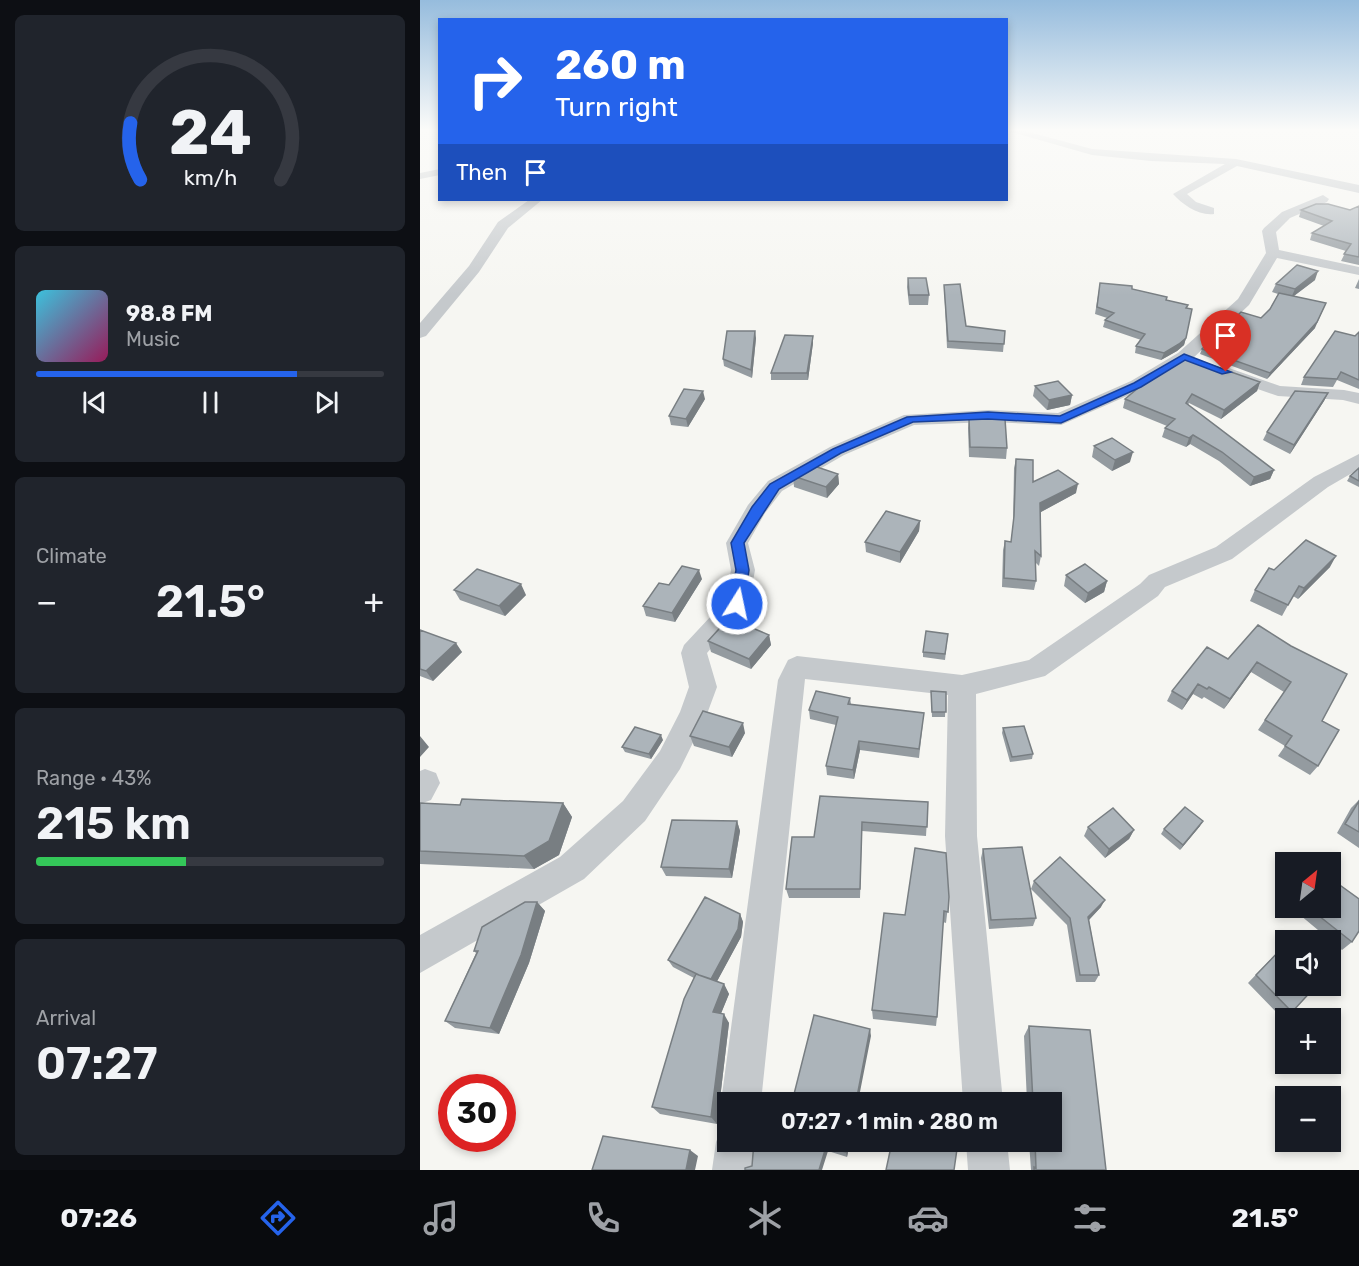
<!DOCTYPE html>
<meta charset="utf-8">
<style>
:root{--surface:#171b24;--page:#20242c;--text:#f1f3f6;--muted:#9ea1a6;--line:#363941;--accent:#2563eb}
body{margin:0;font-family:Rubik,sans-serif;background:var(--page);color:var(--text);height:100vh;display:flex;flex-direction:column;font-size:22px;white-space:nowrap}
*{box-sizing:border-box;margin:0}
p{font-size:20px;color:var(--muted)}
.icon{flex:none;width:33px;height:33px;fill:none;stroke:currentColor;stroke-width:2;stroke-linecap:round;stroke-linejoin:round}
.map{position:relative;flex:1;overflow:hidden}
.side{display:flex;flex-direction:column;gap:15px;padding:15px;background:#0d0f14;width:420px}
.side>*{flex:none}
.guide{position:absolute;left:18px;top:18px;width:570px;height:183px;border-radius:0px;box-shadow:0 3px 9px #0003;background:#2563eb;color:#fff;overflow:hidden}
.needle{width:39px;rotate:29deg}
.fabs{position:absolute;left:855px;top:852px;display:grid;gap:12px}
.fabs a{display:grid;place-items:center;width:66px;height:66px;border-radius:0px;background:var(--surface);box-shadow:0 3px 9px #0003;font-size:30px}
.speed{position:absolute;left:18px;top:1074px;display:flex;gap:12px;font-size:30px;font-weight:700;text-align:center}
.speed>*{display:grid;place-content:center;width:78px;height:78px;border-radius:50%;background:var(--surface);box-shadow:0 3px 9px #0003;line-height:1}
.speed .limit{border:9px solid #d22;background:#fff;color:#111}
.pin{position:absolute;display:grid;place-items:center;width:51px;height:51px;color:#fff;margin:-62px -26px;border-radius:50% 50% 50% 0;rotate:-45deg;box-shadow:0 0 6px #0007}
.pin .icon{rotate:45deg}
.me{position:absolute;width:66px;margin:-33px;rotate:10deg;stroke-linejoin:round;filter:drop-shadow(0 0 4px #0008)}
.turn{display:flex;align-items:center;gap:21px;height:126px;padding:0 18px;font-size:27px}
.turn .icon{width:78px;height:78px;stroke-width:2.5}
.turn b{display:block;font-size:42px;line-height:51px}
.then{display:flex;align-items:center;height:57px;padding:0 18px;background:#0003;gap:12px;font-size:22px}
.big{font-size:45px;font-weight:600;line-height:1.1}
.side .widget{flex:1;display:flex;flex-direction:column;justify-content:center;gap:9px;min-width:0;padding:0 21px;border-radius:9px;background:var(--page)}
.side .dial{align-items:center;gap:0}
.dial svg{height:156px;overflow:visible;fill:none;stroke:var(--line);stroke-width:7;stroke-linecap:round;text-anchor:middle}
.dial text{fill:var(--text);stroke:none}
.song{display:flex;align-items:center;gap:18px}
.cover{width:72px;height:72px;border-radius:9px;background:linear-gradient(135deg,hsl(190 70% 55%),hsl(330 70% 35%))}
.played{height:6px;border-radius:3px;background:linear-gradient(90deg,var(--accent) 75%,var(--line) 75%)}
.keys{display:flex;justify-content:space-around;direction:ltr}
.heat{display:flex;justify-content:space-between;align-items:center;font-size:33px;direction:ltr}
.charge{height:9px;border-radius:4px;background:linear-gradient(90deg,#34c759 43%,var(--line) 0)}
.trip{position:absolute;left:297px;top:1092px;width:345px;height:60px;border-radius:0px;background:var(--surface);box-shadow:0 3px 9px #0003;font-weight:600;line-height:60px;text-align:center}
.tabs{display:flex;height:96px;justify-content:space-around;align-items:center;background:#090b0e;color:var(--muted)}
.tabs .icon{width:42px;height:42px}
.tabs .active{color:var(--accent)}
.tabs b{font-size:27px;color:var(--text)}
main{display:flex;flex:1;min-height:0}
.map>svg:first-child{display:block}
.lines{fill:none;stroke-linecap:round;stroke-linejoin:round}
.minor{fill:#c5c9cc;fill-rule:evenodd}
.wall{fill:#949ba0}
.shaded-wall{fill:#787e82}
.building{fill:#acb4ba;stroke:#787e82;stroke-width:1.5}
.route{fill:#2563eb;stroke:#184099;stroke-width:1.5}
</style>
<main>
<section class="side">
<div class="widget dial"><svg viewBox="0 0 100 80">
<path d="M14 69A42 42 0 1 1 86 69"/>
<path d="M14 69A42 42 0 0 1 9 40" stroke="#2563eb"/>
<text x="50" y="56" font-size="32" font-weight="700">24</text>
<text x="50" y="72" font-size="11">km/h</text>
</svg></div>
<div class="widget">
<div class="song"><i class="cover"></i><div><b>98.8 FM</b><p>Music</p></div></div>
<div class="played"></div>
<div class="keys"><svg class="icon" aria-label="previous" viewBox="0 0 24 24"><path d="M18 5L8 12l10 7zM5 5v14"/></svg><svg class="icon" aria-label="pause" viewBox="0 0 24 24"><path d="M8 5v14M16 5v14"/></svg><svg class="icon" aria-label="next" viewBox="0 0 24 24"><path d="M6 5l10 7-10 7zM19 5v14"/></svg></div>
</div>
<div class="widget"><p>Climate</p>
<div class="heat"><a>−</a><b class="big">21.5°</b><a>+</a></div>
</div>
<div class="widget"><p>Range · 43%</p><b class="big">215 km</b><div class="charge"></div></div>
<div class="widget"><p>Arrival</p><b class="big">07:27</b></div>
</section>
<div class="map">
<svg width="939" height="1170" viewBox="0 0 939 1170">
<rect width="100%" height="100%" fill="#f6f6f2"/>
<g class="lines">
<path class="minor" d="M588 131H605L672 149 816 159 939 185V193L817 166 767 194 776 202 794 208V214C779 216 763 205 753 194L805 164 731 161 672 155Z
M20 169V175L0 179V173Z
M903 195 909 199 907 202 870 218 856 232 859 250 939 267V275L857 258 829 305 770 361 723 389 641 425 569 422 494 425 424 455 362 491 345 513 328 543 335 570 329 604 287 653 297 687 287 714 260 769 225 821 164 879 0 973V935L140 857 203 801 240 751 260 712 269 687 261 653 264 645 305 601 311 570 306 543 328 505 348 481 410 447 484 415 569 410 638 413 711 381 758 353 818 299 846 253 842 231 844 228 862 212Z
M109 200H122L88 228 59 272 6 336 0 338V323L49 266 78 222Z
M809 368 860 386 924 390 939 393V404L923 400 858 396 803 377 800 373Z
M939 454V469L908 487 812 559 745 587 738 596 625 676 556 694 557 836 583 1102H543L525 836 528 695 385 679 341 1102H308L307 1116 301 1102 358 680 368 660 377 656 542 675 609 660 720 584 729 575 796 547 894 477Z
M5 769 16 773 20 783 11 800 0 804V771Z
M308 1125V1142H337L334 1170H292L296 1142 302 1127Z
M546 1142H587L590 1170H548Z"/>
</g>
<path class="wall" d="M939 206V265L921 261 926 251 890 240 892 233 904 226 879 217 881 210H930Z
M488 278 509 295 508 305H489L487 287Z
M939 279V289L935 288Z
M895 280 874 296 895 328 847 379 780 354 782 349 841 318 850 309 858 294 852 292 856 284Z
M680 283 747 297 746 300 767 308 766 338 764 345 757 351 741 360 715 353 716 346 721 340 683 327 685 320 687 318 675 314Z
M524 285 546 326 585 331 583 352 527 348Z
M939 332V389L917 380 913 387 881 385 884 377 935 336Z
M336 338 332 378 304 366 303 359Z
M393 343 388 380H351V373Z
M840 382 837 391 801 419 769 403 768 405 854 470 850 479 830 486 799 461 770 444 766 447 742 437 745 428 747 426 703 408 705 399Z
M615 386 652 395 650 405 627 410 613 396Z
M908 393 904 401 870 454 843 440 847 432Z
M285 399 268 427 251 425 249 416Z
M549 418 587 448 586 459 549 457 548 428Z
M674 446 710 462 692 471 672 457Z
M596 459 613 482 656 493 621 512V556L619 566 615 562 616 581 614 590 582 587 583 550 585 541 591 542 593 525 594 468Z
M939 468V487L927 481 930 476Z
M418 474 419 484 407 498 374 487 373 476Z
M500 521 499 531 480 563 446 552 445 542Z
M910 567 878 599 873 596 862 616 830 601 835 590 854 570Z
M646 575 687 581 684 592 665 603 644 586Z
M282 579 255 622 226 616 223 606 249 585Z
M34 590 106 595 85 616 40 600Z
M838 625 902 721 898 766 890 775 858 756 865 746 838 730 864 692 831 672 804 709 784 697 782 699 773 694 762 710 747 701 752 691 808 659Z
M0 630 42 652 13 681 0 676Z
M528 634 525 660 503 657V652Z
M349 635 351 645 331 669 291 652 288 641Z
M511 691 526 692 525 717H512Z
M430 698 431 704 503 722 499 758 440 750 434 779 407 775 406 766 416 725 390 719 389 710Z
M583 728 613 754 612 759 590 762 582 733Z
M325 733 312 757 274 746 270 736Z
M243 740 231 759 205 752 202 747Z
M400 796 508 802 506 836 442 831 440 898H369L366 889 394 837Z
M939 800V848L917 833 931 808Z
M0 803 40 805 143 803 152 817 139 855 114 869 0 864Z
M317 821 320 831 312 878 246 876 241 867Z
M780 826 760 850 741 834 744 829Z
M668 827 714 830 709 839 685 858 664 836Z
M563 849 616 918 613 926 569 929 561 858Z
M614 881 681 907 669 920 679 975 675 982H656L647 925 611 889Z
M529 897 526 923 523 922 517 1017 516 1026 453 1019 452 1010 485 915Z
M117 902 125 911 109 963 79 1034 35 1028 25 1021 56 953 54 951Z
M885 908H910L932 942 922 950 880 915Z
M320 914 323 922 321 937 297 981 304 984 309 994 301 1013 309 1023 297 1124 240 1114 232 1107 274 978 253 967 248 960Z
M866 943V986L872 1012 863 1019 828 983Z
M609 1026 686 1170H611L609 1142H632V1102H607L604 1036Z
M334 1142H430L427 1157 408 1151 332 1166Z"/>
<path class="shaded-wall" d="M898 271 895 280 871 298 875 289Z
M906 303 895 328 847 379 850 373Z
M335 331 336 338 332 378 331 370Z
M393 336V343L388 380 387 373Z
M766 338 764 345 757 351 741 360 744 353Z
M840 382 837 391 801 419 804 410Z
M283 391 285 399 268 427 266 419Z
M908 393 904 401 870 454 874 445Z
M652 395 650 405 627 410 629 400Z
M773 435 770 444 766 447 769 438Z
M713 452 710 462 692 471 695 460Z
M854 470 850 479 830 486 834 477Z
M418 474 419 484 407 498 406 487Z
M658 484 656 493 619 513 620 503Z
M500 521 499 531 480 563V552Z
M916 556 910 567 878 599 884 588Z
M279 570 282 579 255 622 252 613Z
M687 581 684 592 665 603 668 593Z
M101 584 106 595 85 616 79 606Z
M349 635 351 645 331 669 329 659Z
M36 643 42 652 13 681 6 671Z
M837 662 831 672 804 709 810 699Z
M778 684 773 694 762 710 767 700Z
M323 723 325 733 312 757 309 747Z
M241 735 243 740 231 759 229 754Z
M0 736 9 747 0 757Z
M439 741 440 750 434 779 433 770Z
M143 803 152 817 139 855 114 869 104 856Z
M317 821 320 831 312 878 309 869Z
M783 821 780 826 760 850 763 845Z
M714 830 709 839 685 858 689 849Z
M685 900 681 907 665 924 668 917Z
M117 902 125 911 109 963 79 1034 70 1028Z
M320 914 323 922 321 937 294 987 290 980Z
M304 984 309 994 298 1021 293 1012Z
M304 1014 309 1023 297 1124 291 1117Z
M450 1029 451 1036 438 1102H436Z
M428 1142H430L427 1157 426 1152Z
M406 1147 408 1151 402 1170H399Z
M270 1150 278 1156 275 1170H266Z"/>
<path class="building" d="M896 204H908L930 210 939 206V257L924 254 931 244 892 233 912 221 881 210Z
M877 265 898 271 875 289 856 284Z
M488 278H506L509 295H489Z
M680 283 712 286V289L747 297 746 300 768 305 766 308 772 309 766 338 759 344 744 353 716 346 725 334 685 320 694 313 677 307Z
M540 284 546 326 585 331 584 344 528 341 524 285Z
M859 293 906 303 897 322 850 373 782 349 821 312 841 318 850 309Z
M307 331H335L331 370 303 359Z
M915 331 935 336 939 332V380L921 372 917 379 884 377Z
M365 335 393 336 387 373H351Z
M768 357 840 382 804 410 772 394 766 403 854 470 834 477 802 452 773 435 769 438 745 428 755 419 705 399 723 384Z
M638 381 652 395 629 400 615 386Z
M264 389 283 391 266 419 249 416Z
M875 391 908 393 874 445 847 432Z
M549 418 585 419 587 448 550 447Z
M692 438 713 452 695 460 674 446Z
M596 459 613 460V482L638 470 658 484 620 503 621 556 615 551 616 581 584 578 585 541 591 542 594 516Z
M391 465 418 474 406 487 373 476Z
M939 468V481L930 476Z
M466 511 500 521 480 552 445 542Z
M886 540 916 556 884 588 879 586 868 605 835 590 849 568 854 570Z
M665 564 687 581 668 593 646 575Z
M262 566 279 570 252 613 223 606 239 583 249 585Z
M57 569 101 584 79 606 34 590Z
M309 618 349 635 329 659 288 641Z
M838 625 871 646 927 674 902 721 919 730 898 766 865 746 872 736 845 720 871 682 837 662 810 699 789 687 787 689 778 684 767 700 752 691 787 647 808 659Z
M0 630 36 643 6 671 0 669Z
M506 631 528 634 525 654 503 652Z
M396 691 430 698 428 704 504 713 499 749 439 741 433 770 406 766 418 717 389 710Z
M511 691 526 692V712H512Z
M283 711 323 723 309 747 270 736Z
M604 726 613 754 592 757 583 728Z
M215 727 241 735 229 754 202 747Z
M400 796 508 802 507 827 442 822 440 889H366L372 837H394Z
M42 799 143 803 129 841 104 856 0 851V803L40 805Z
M939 801V832L925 824Z
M765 807 783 821 763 845 744 829Z
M693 808 714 830 689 849 668 827Z
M252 820 317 821 309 869 241 867Z
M602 847 616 918 571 920 563 849Z
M495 848 526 853 529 897 528 912 524 911 517 1017 452 1010 464 913 485 915Z
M640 857 685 900 668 917 679 975H660L650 918 614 881Z
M910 878 939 899V931L932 942 889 908H910Z
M285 897 320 914 318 929 291 979 279 975 248 960Z
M105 902H117L101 955 70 1028 25 1021 58 951H54L62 927Z
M874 935 880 940H869Z
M866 944V986H896L872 1012 836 975Z
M276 974 304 984 293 1012 304 1014 291 1117 232 1107 264 999Z
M394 1015 450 1029 436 1102H372Z
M609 1026 670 1030 686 1170H614V1167L616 1168 615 1142H632V1102H613Z
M183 1136 270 1150 266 1170H172Z
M334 1142H428L426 1152 406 1147 399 1170H325V1168L332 1166Z
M472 1142H538L534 1170H466Z"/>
<linearGradient id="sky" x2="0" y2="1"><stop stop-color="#96bcdd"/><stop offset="0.44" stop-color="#fbfbf9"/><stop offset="1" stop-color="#fbfbf9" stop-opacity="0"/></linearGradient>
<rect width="939" height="295" fill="url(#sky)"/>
<path class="route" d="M764 354 811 372 802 374 765 360 721 387 641 423 568 419 493 422 421 453 359 489 324 543 329 570 324 604 317 609 310 604 316 570 311 543 332 507 350 484 413 449 487 417 568 412 640 416 714 383Z"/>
</svg>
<div class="fabs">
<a><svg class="needle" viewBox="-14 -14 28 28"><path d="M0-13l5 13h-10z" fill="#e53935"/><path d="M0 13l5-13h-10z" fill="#9ea1a6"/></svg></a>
<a><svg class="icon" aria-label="sound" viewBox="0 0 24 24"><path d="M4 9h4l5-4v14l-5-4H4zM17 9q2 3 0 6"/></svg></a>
<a>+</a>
<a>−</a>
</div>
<div class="speed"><div class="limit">30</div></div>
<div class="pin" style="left:806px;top:372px;background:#d93025"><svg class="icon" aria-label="arrive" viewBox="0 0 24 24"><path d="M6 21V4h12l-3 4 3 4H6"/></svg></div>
<svg class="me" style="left:317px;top:604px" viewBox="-20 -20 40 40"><circle r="17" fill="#2563eb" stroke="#fff" stroke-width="3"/><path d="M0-11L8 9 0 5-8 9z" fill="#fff"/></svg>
<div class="trip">07:27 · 1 min · 280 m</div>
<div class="guide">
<div class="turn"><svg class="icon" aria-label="right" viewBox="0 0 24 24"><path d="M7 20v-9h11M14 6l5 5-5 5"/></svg><div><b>260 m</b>Turn right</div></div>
<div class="then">Then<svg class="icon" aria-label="arrive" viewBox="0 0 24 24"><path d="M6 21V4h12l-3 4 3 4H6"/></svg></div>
</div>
</div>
</main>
<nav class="tabs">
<b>07:26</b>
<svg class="icon active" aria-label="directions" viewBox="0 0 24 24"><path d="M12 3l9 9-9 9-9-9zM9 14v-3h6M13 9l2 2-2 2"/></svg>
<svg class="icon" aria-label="music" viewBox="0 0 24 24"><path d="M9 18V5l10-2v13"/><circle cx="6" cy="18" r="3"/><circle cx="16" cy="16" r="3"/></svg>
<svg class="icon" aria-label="phone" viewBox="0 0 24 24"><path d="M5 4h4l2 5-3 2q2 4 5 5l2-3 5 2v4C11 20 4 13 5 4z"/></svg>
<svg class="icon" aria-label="climate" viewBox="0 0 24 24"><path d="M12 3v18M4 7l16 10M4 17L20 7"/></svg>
<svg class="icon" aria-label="car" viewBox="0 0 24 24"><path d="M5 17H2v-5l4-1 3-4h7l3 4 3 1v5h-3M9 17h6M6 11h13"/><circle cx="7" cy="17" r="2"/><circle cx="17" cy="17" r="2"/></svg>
<svg class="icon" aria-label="filters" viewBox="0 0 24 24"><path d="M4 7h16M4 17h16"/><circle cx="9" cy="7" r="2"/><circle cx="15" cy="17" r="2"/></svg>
<b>21.5°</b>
</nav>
